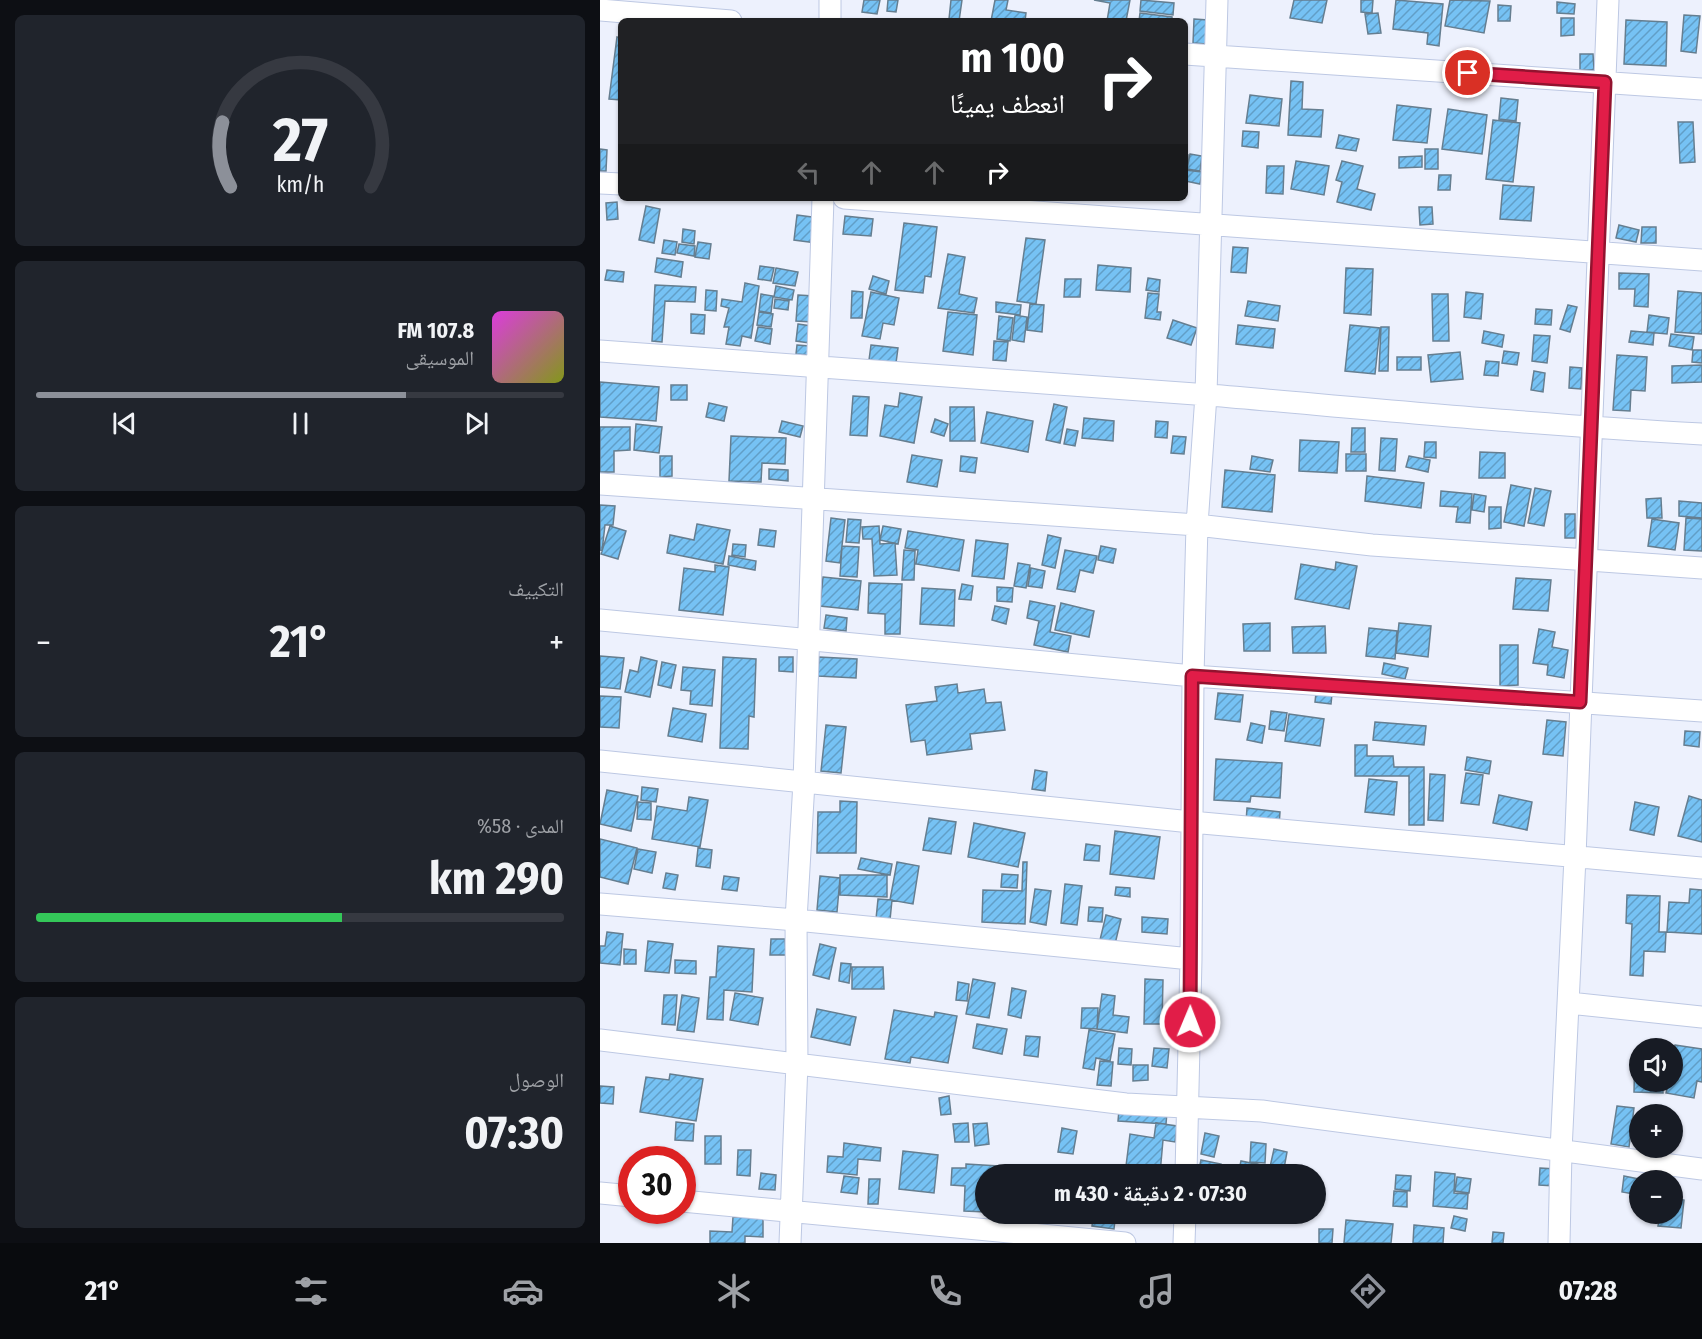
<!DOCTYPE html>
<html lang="ar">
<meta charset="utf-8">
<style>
:root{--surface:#171b24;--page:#20242c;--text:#f1f3f6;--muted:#9ea1a6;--line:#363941;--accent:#8c9099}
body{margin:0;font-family:"Fira Sans Condensed","Noto Naskh Arabic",sans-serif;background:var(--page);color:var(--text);direction:rtl;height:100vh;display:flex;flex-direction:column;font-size:22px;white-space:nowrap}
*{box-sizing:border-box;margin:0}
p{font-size:20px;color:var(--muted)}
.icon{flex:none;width:33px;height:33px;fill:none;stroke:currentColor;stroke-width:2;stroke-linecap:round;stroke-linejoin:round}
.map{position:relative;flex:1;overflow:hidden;direction:ltr}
.panel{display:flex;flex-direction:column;gap:15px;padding:15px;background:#0d0f14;width:600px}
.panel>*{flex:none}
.banner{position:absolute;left:18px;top:18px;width:570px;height:183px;border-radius:9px;box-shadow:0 2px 4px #0004;direction:rtl;background:#202124;color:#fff;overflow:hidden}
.tools{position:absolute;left:1029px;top:1038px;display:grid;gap:12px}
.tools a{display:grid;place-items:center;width:54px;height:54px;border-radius:50%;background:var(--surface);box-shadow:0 2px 4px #0004;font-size:30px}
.speed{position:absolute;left:18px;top:1146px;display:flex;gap:12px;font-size:30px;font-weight:700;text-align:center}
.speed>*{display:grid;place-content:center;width:78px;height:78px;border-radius:50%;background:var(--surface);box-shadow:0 2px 4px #0004;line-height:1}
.speed .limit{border:9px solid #d22;background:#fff;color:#111}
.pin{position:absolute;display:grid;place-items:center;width:51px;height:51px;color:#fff;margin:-26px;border:3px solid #fff;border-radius:50%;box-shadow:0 2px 6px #0007}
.me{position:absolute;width:66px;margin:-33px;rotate:1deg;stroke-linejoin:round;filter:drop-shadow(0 0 4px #0008)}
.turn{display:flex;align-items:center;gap:21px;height:126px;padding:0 24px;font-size:27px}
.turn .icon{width:78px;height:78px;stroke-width:2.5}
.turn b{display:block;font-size:42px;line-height:51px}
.lanes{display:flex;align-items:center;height:57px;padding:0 24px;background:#0003;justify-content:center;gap:30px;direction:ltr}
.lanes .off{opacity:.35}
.big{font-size:45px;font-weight:700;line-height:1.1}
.panel .tile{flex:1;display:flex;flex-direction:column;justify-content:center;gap:9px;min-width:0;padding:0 21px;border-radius:9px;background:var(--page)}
.panel .dial{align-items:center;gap:0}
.dial svg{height:156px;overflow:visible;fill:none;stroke:var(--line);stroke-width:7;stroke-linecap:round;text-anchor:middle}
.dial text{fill:var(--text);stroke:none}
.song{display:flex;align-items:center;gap:18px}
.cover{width:72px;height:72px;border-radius:9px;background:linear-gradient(135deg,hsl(300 70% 55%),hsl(70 70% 35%))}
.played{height:6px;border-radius:3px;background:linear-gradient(90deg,var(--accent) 70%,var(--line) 70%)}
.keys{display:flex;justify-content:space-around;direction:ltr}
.heat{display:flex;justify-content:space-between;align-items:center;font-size:33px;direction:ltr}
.charge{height:9px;border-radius:4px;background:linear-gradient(90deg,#34c759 58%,var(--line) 0)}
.trip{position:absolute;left:375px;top:1164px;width:351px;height:60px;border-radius:30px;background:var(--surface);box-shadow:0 2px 4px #0004;font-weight:700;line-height:60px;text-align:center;direction:rtl}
.tabs{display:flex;height:96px;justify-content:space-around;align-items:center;background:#090b0e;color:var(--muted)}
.tabs .icon{width:42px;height:42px}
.tabs .current{color:var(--accent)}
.tabs b{font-size:27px;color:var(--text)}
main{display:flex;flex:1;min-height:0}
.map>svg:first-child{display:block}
.building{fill:url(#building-hatch);stroke:#657e90;stroke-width:1.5}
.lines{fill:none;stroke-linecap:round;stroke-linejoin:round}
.minor-casing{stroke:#bdc8e3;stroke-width:23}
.minor{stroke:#fff;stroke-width:21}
.route-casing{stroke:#92132f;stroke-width:15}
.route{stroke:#e11d48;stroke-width:10}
</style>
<main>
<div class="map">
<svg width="1102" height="1243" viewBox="0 0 1102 1243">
<defs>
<pattern id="building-hatch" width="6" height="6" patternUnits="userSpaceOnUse" patternTransform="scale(1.5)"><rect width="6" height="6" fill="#76c2f4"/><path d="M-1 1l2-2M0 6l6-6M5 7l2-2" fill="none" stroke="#619ec7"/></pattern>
</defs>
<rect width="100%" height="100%" fill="#edf1fd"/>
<path class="building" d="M264 0H280L277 14 262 12Z
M288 0H298L296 12 287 11Z
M351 0H362L359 21 349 19Z
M395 0H408L406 10 426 13 425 21H391Z
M494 0H530L526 21H507L510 3Z
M541 0 574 3 573 15 540 11Z
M694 0H727L722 23 690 18Z
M761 0H773L772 13 761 12Z
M796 0 843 4 839 46 827 44 828 33 793 29Z
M850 0 890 1 884 33 845 26Z
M957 2 975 4 974 14 957 13Z
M898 5 911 6 910 21H898Z
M540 13 572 17V21H539Z
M778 13 781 33 768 34 765 14Z
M1084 15 1100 16 1096 53 1081 51Z
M961 18H974V35L961 36Z
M594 19 608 20 607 44 593 43Z
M1026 20 1067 22 1066 66 1024 64Z
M17 37 21 38V100L9 99Z
M980 54H993L994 70H980Z
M691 81 703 82 702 109 723 110 721 137 688 135Z
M650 95 682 99 679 126 646 123Z
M901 98 918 100 916 121 899 119Z
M797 105 831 109 827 143 793 140Z
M848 109 887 115 882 154 842 149Z
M893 120 920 123 913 182 886 179Z
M1078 122H1093L1095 162 1080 163Z
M643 131 659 132 658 148 642 146Z
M739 135 759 139 756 151 736 148Z
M0 149 7 150 6 171H0Z
M825 149H838V169H825Z
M590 154 602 156 600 171 587 169Z
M585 155H588L586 170 602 172 600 184 585 181Z
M822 156V167L799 168V157Z
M696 161 729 166 724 195 691 189Z
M742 161 763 166 757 189 775 194 771 210 737 202 742 182 736 180Z
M667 166H684L683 194 666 193Z
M839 175H851L850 190H838Z
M903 185 934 187 931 221 900 219Z
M17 202 18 219 7 220 6 203Z
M46 206 60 209 54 243 39 240Z
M819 207H832L833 224 820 225Z
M197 215 219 218 216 243 194 240Z
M245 216 273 219 271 236 243 234Z
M304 223 337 227 331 277 325 276 323 293 295 290Z
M1019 225 1039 230 1036 242 1016 238Z
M1042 227H1056V243H1041Z
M83 229 95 231 94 244 82 242Z
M426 238 445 240 436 304 417 301Z
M64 240 77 242 75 255 62 253Z
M98 242 111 244 109 259 95 257Z
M79 244 95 246 94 256 77 253Z
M633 247 648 248 646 273 631 272Z
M348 254 365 257 359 294 377 298 374 313 338 308Z
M57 258 83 262 81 277 55 272Z
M498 265 531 268 530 292 496 290Z
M160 266 174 268 171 281 158 279Z
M176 268 198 272 195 286 173 283Z
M746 268 773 269 771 315 744 313Z
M7 270 24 272 23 282 5 280Z
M1019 273 1049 274 1048 307 1034 306 1035 289H1019Z
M273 276 289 281 286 294 269 289Z
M548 278 560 280 559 292 546 290Z
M465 279H481L480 297H464Z
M145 283 159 286 151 338 142 336 140 346 126 344 129 327H124L129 308 121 306 122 299 142 302Z
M55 285 96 287 95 302 65 301 62 342 52 341Z
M176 286 194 290 192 300 174 297Z
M106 290 117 291 116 311 105 310Z
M252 291 263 292 262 318H251Z
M1078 291 1102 293V334L1075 332Z
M271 292 299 298 294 325 283 323 280 339 262 336Z
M866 292 883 294 881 319 864 317Z
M548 293 559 294 557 312H561L560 320 545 318Z
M161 294 173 296 171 313 159 311Z
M832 294H848L849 341H833Z
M198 295 214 296 212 322 196 321Z
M175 299 189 301 188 310 174 308Z
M648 301 680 306 678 321 645 316Z
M396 302 421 305 420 315 396 312Z
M430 304 444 305 442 332 427 330Z
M968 305 977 307 970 332 960 329Z
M936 309 952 310 951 325 935 324Z
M159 312 173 314 171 327 157 325Z
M348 312 377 315 373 355 343 351Z
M91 314 105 315 104 334 91 333Z
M415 315 427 317 424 342 412 340Z
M1049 315 1069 318 1067 334 1047 332Z
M399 316 413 318 410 341 397 339Z
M573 320 597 328 591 345 567 338Z
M198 324 211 326 209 343 196 341Z
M638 325 675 329 673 348 636 344Z
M750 325 780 328 775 374 745 371Z
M158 327 172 329 170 344 155 341Z
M781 327H789L788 371H779Z
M884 331 904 335 902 347 882 343Z
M1031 331 1054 333 1053 345 1029 342Z
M1071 334 1094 337 1092 350 1069 346Z
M934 335 950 336 947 363 932 361Z
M394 341 408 342 406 361 393 360Z
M197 345 209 346 208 355 196 354Z
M271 345 298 348 296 363 269 360Z
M1093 350H1102V363L1092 362Z
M904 351 919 353 917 365 902 363Z
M860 352 863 379 831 382 828 355Z
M1017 355 1047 357 1045 391 1031 390 1030 411 1013 410Z
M797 357H821V370H797Z
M886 361 899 362 898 376 884 375Z
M1102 365V382L1072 383V366Z
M970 367 982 368 981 389 969 388Z
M934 371 945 373 943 392 931 390Z
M0 382 59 387 56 421 0 417Z
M71 385H87V400H71Z
M300 393 322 397 314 443 280 436 285 405 298 407Z
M253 396 269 397 267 436 250 435Z
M109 403 127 407 124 421 106 417Z
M454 404 467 407 460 443 446 440Z
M350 407H374L375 441H350Z
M387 412 433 421 428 452 381 443Z
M484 418 514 421 513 441 482 438Z
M335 419 348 424 344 436 331 432Z
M182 421 203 426 200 437 179 432Z
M556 421 568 422 567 438 555 437Z
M36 424 62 427 59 453 34 450Z
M0 427H30V450L14 451V472H0Z
M752 428H765V452H751Z
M467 429 478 431 475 446 464 444Z
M131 436 186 438 185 464 162 463 161 482 129 481Z
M573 436 586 437 584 454 571 453Z
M781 438 797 439 795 471 779 470Z
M700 440 739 442 737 473 699 471Z
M825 442H836V458L824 457Z
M880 452 905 453V478H879Z
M746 454H766V471H746Z
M312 455 342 460 337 487 307 482Z
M60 456H72V476L60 477Z
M361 456 377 458 375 473 360 471Z
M652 456 673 460 670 472 650 469Z
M809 456 830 460 828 472 806 467Z
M169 469 188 470V481L169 479Z
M625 470 675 475 672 512 622 507Z
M767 476 824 483 821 508 765 501Z
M911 485 931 489 924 526 904 522Z
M935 488 951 491 944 526 928 523Z
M841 491 872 494 870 523 856 522 858 507 840 506Z
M874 494 886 496 884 512 872 510Z
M1061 498 1062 518H1047L1046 499Z
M1079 501 1102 503V518L1079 516Z
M0 505 15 506 13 525H5L2 551 0 550Z
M889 507H901V528L889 529Z
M965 514H975V538H965Z
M231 518 245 520 240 563 226 561Z
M1086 518 1102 519V551L1084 550Z
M248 519 261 520 259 543 246 542Z
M1052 519 1079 523 1075 550 1048 546Z
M97 524 130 530 123 564 67 553 70 535 94 540Z
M10 526 26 531 18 559 1 554Z
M279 526 280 544 295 543 297 575 274 576 272 539H263L262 527Z
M283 526 301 529 298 544 280 540Z
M160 529 176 531 174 547 158 545Z
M308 531 364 540 359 571 316 564 318 550 305 548Z
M448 535 461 538 455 568 442 565Z
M376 540 408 544 404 579 372 576Z
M133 544 146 545 145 557 132 555Z
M242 546 259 547 257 577 240 576Z
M501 546 516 549 513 563 498 560Z
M304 550 315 551 314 580H302Z
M465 550 497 556 493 573 480 570 475 592 457 589Z
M129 556 156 561 155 570 128 565Z
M736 562 757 566 749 609 695 599 701 564 735 570Z
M418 563 430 565 426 588 414 586Z
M115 565 129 567 123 615 79 610 84 568 115 572Z
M431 568 445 571 442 588 428 586Z
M223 577 261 581 258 610 220 606Z
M916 578 951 580 948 611 913 609Z
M269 583 302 584 300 634H285V614L268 613Z
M362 584 373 586 371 600 359 599Z
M397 587 413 588 412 602 397 601Z
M322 588 355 590 354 626 320 624Z
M430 601 455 606 450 632 471 636 468 652 434 645 439 621 427 618Z
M461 603 494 611 489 637 455 630Z
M395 606 409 609 406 624 392 620Z
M226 615 247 618 246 631 224 628Z
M670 623V651H644L643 624Z
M799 623 831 626 828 657 796 653Z
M725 626 726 653H693L692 627Z
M769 628 797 631 795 659 766 656Z
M939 629 955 632 952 647 968 650 964 678 947 675 948 665 933 663Z
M900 645H918V685L900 686Z
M0 656 24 658 20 689 0 687Z
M41 657 57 661 50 697 25 692 30 670 38 672Z
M123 657 156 659 154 717 149 716 148 749 120 748Z
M179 657H193V672L179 671Z
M219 657 257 659 256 678 218 676Z
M62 662 76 665 71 688 58 685Z
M784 663 808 668 805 679 782 674Z
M83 667 115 670 112 706 90 704 91 691 81 690Z
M357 684 358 693 384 689 386 703 401 702 405 730 370 734 372 749 327 755 325 740 311 742 306 705 337 701 335 687Z
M618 693 643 695 640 722 615 719Z
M716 693 732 694 731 704 715 702Z
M0 696 21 697 19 728 0 727Z
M73 708 106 714 102 742 68 736Z
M671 711 687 713 684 731 669 729Z
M689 714 724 719 720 746 685 741Z
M947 720 966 722 963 756 943 754Z
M775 722 826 726 824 745 773 740Z
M651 723 665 726 662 743 647 740Z
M226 725 246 727 241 773 221 771Z
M1085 731 1100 732 1099 747 1084 745Z
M755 745H767V756H793L794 767H824V825H809V776H755Z
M867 757 891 761 889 774 865 770Z
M616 759 682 763 680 798 651 796 650 802 614 800Z
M435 770 447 772 445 791 432 789Z
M866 773 883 775 879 805 861 803Z
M830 774 845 775 843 821 828 820Z
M769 779 797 782 794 815 765 812Z
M42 787 58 789 56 802 41 800Z
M7 790 38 796 31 831 0 824Z
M899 795 932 802 927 830 893 823Z
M1089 796 1102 800V842L1078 836Z
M89 797 108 800 100 847 52 839 57 806 87 811Z
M240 801 257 802 256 853H217L218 812H240Z
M38 802 51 803V820L37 819Z
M1035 802 1059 807 1054 835 1030 830Z
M647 808 680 812 679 826 646 822Z
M329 818 356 822 351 854 323 850Z
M374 823 425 833 418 867 368 857Z
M515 831 560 837 554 879 510 874Z
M0 839 37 848 28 884 0 877Z
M486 844 500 846 499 861 484 860Z
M98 848 112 850 110 868 96 866Z
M38 849 56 852 52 873 34 869Z
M261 858 292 864 290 875 258 869Z
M297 862 319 866 313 904 290 900Z
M423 862H427L425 924 382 922 383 890 422 891Z
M66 873 78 875 75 890 63 888Z
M402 874 418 875 417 888 401 887Z
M240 875H287V897L240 895Z
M124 876 139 878 137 891 122 889Z
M220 876 240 878 237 912 217 910Z
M465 884 482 886 477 925 461 923Z
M516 887 530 888V897L515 895Z
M435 889 451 891 446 925 430 922Z
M1090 889 1102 890V934L1067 932 1069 902 1089 903Z
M1027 895 1060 896 1059 932H1066L1065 952 1044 951 1043 976 1030 975 1032 924 1026 923Z
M278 899 292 900 290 920 276 919Z
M489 907 503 908 502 922 488 921Z
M506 915 521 919 515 944 500 940Z
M542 917 568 919 567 934 542 932Z
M7 932 23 934 20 965 0 963V946H5Z
M171 939H185L186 955H170Z
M48 941 73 944 69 973 45 971Z
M220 944 236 948 229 979 213 975Z
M118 946 154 949 152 992 124 990 123 1020 107 1019 110 977H116Z
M24 949 36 950V964H24Z
M75 960 96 961V974L75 973Z
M241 963 251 964 249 983 239 981Z
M252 967H283L284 989H252Z
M373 979 395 983 389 1018 366 1014Z
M545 979 563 980 562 1024H544Z
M358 982 369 984 367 1001 356 1000Z
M412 988 426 991 421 1018 408 1015Z
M135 993 163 998 158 1025 130 1020Z
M502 994 515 996 513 1015 529 1017 527 1033 497 1029Z
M64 995H77L75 1025 62 1024Z
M82 995 99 998 94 1032 77 1030Z
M482 1008H498L497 1029 481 1028Z
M217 1009 256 1017 250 1045 211 1037Z
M294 1010 334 1017 335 1012 357 1016 348 1063 311 1057 310 1063 285 1059Z
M377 1024 407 1029 402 1054 373 1048Z
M489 1030 515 1034 510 1061 496 1058 494 1070 483 1068Z
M426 1036 440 1037 438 1057 424 1055Z
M1075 1045 1102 1049V1082L1097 1081 1094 1098 1066 1093 1069 1082H1072V1060Z
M519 1048 532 1049 531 1065 518 1064Z
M554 1048 569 1049 567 1068 552 1066Z
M1035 1052H1040V1082H1063V1093L1034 1092Z
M500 1061 513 1062 511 1086 497 1085Z
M533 1065H548V1080L533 1081Z
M70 1074 103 1079 96 1121 40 1112 46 1077 69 1080Z
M0 1086 14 1087 13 1104 0 1103Z
M349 1096 351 1114 341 1115 339 1098Z
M1017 1106 1034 1108 1029 1147 1011 1144Z
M519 1110 567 1112 566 1124 518 1121Z
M76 1122 94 1124 93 1141 75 1140Z
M368 1123 369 1142H355L353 1124Z
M387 1123 389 1144 375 1146 373 1124Z
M556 1123 577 1126 575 1142 563 1140 560 1174H525L530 1134 554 1138Z
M462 1128 477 1131 473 1154 458 1152Z
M605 1133 619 1136 614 1157 601 1154Z
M105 1136H121V1164H105Z
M651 1142 666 1144 665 1163 650 1162Z
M244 1143 281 1148 280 1161 258 1159 257 1175 227 1172 228 1156 243 1157Z
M674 1149 687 1152 683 1174H638L641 1161 670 1167Z
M138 1150H151L150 1176 137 1175Z
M303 1151 338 1155 334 1193 299 1189Z
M601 1160 621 1164 619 1174H598Z
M366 1164 399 1166V1174H386V1212L364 1211 365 1186 351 1185 352 1168H366Z
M940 1168 956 1169 955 1186 939 1185Z
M835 1172 855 1174 854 1193 868 1194 867 1209 833 1206Z
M161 1173 176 1175 175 1190 159 1189Z
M796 1175 811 1176 810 1191 795 1189Z
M244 1176 259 1178 257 1194 241 1192Z
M1024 1176 1044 1180H1040V1195L1022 1192Z
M857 1177 871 1179 869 1193 855 1191Z
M269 1179H280L278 1204H268Z
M794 1191 807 1192V1207L793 1206Z
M1072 1198 1084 1200 1081 1228 1058 1226 1060 1214H1072Z
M854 1216 867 1219 865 1231 851 1228Z
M133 1217 163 1218V1237L145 1236V1243H110V1231L132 1232Z
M493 1217 515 1220 514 1229 492 1226Z
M746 1220 793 1224 791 1243H744Z
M814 1225 844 1228 843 1243H813Z
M719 1229H733L732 1243H719Z
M893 1232 904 1233 903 1243H892Z"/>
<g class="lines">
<defs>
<path id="minor" d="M0 10 131 21
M230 21V0
M585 54 1102 89
M0 183 21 184
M244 198 1102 260
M0 351C203 364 406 379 609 395 773 409 937 425 1102 434
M0 484 597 525 772 545 1102 568
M0 620 593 676 1102 711
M0 761 591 822 1102 868
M0 904 196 920 591 959
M969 1003 1102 1017
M0 1040 526 1104 662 1111 1102 1169
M586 1174 591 959 593 676 597 525 606 395 617 0
M0 1193 32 1196
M82 1201 525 1243
M190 1243 197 1063 196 920 204 782 223 198
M584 1243 585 1214
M959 1243 961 1151 975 857 1008 0"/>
</defs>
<use href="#minor" class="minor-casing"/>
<use href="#minor" class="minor"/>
</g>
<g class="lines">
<defs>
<path id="route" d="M590 1022 592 676 980 702 1005 82 868 73"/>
</defs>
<use href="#route" class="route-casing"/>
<use href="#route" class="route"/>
</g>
</svg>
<div class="tools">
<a><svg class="icon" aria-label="sound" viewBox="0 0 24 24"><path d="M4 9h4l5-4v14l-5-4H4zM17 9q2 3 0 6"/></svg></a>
<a>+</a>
<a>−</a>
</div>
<div class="speed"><div class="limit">30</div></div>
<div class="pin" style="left:868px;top:73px;background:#d93025"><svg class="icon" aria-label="arrive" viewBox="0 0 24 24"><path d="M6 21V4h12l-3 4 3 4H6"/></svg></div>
<svg class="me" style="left:590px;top:1022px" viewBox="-20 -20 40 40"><circle r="17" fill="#e11d48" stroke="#fff" stroke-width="3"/><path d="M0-11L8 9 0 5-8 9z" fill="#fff"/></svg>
<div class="trip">07:30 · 2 دقيقة · 430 m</div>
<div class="banner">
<div class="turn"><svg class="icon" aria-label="right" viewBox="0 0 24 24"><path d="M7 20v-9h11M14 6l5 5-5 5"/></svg><div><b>100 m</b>انعطف يمينًا</div></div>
<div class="lanes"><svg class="icon off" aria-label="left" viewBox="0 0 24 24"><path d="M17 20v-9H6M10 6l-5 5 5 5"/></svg><svg class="icon off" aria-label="ahead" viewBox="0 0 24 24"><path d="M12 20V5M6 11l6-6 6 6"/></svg><svg class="icon off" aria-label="ahead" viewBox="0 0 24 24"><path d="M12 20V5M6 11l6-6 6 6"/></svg><svg class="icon" aria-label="right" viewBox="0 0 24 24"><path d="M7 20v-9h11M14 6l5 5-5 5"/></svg></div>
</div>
</div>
<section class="panel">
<div class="tile dial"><svg viewBox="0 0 100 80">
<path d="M14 69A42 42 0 1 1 86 69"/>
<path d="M14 69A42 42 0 0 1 10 36" stroke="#8c9099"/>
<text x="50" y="56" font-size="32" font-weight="700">27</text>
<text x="50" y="72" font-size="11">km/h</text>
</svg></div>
<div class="tile">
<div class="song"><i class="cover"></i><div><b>107.8 FM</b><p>الموسيقى</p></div></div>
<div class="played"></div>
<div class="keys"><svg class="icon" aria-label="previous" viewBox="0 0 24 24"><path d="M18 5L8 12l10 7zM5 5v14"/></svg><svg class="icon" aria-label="pause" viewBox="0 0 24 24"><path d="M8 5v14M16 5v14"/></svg><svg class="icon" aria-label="next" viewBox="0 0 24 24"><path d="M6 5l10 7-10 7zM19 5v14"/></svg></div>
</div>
<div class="tile"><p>التكييف</p>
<div class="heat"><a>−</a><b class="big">21°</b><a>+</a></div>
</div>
<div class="tile"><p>المدى · 58%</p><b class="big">290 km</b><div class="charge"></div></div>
<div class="tile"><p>الوصول</p><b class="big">07:30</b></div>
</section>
</main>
<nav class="tabs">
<b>07:28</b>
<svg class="icon current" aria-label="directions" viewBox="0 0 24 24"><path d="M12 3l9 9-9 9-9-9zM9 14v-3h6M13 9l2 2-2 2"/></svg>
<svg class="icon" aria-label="music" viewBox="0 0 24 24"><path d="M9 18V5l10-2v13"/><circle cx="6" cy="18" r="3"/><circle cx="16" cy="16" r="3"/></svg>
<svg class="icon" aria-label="phone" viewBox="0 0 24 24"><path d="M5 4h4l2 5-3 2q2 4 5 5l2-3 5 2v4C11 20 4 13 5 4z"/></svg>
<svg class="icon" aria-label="climate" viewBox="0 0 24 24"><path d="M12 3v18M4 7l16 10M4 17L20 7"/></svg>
<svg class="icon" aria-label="car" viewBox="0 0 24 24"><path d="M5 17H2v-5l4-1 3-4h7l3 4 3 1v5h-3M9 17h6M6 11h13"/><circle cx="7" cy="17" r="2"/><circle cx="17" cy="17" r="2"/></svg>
<svg class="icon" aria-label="filters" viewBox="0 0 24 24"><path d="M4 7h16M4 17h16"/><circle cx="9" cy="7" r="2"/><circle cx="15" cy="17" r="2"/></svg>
<b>21°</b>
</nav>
